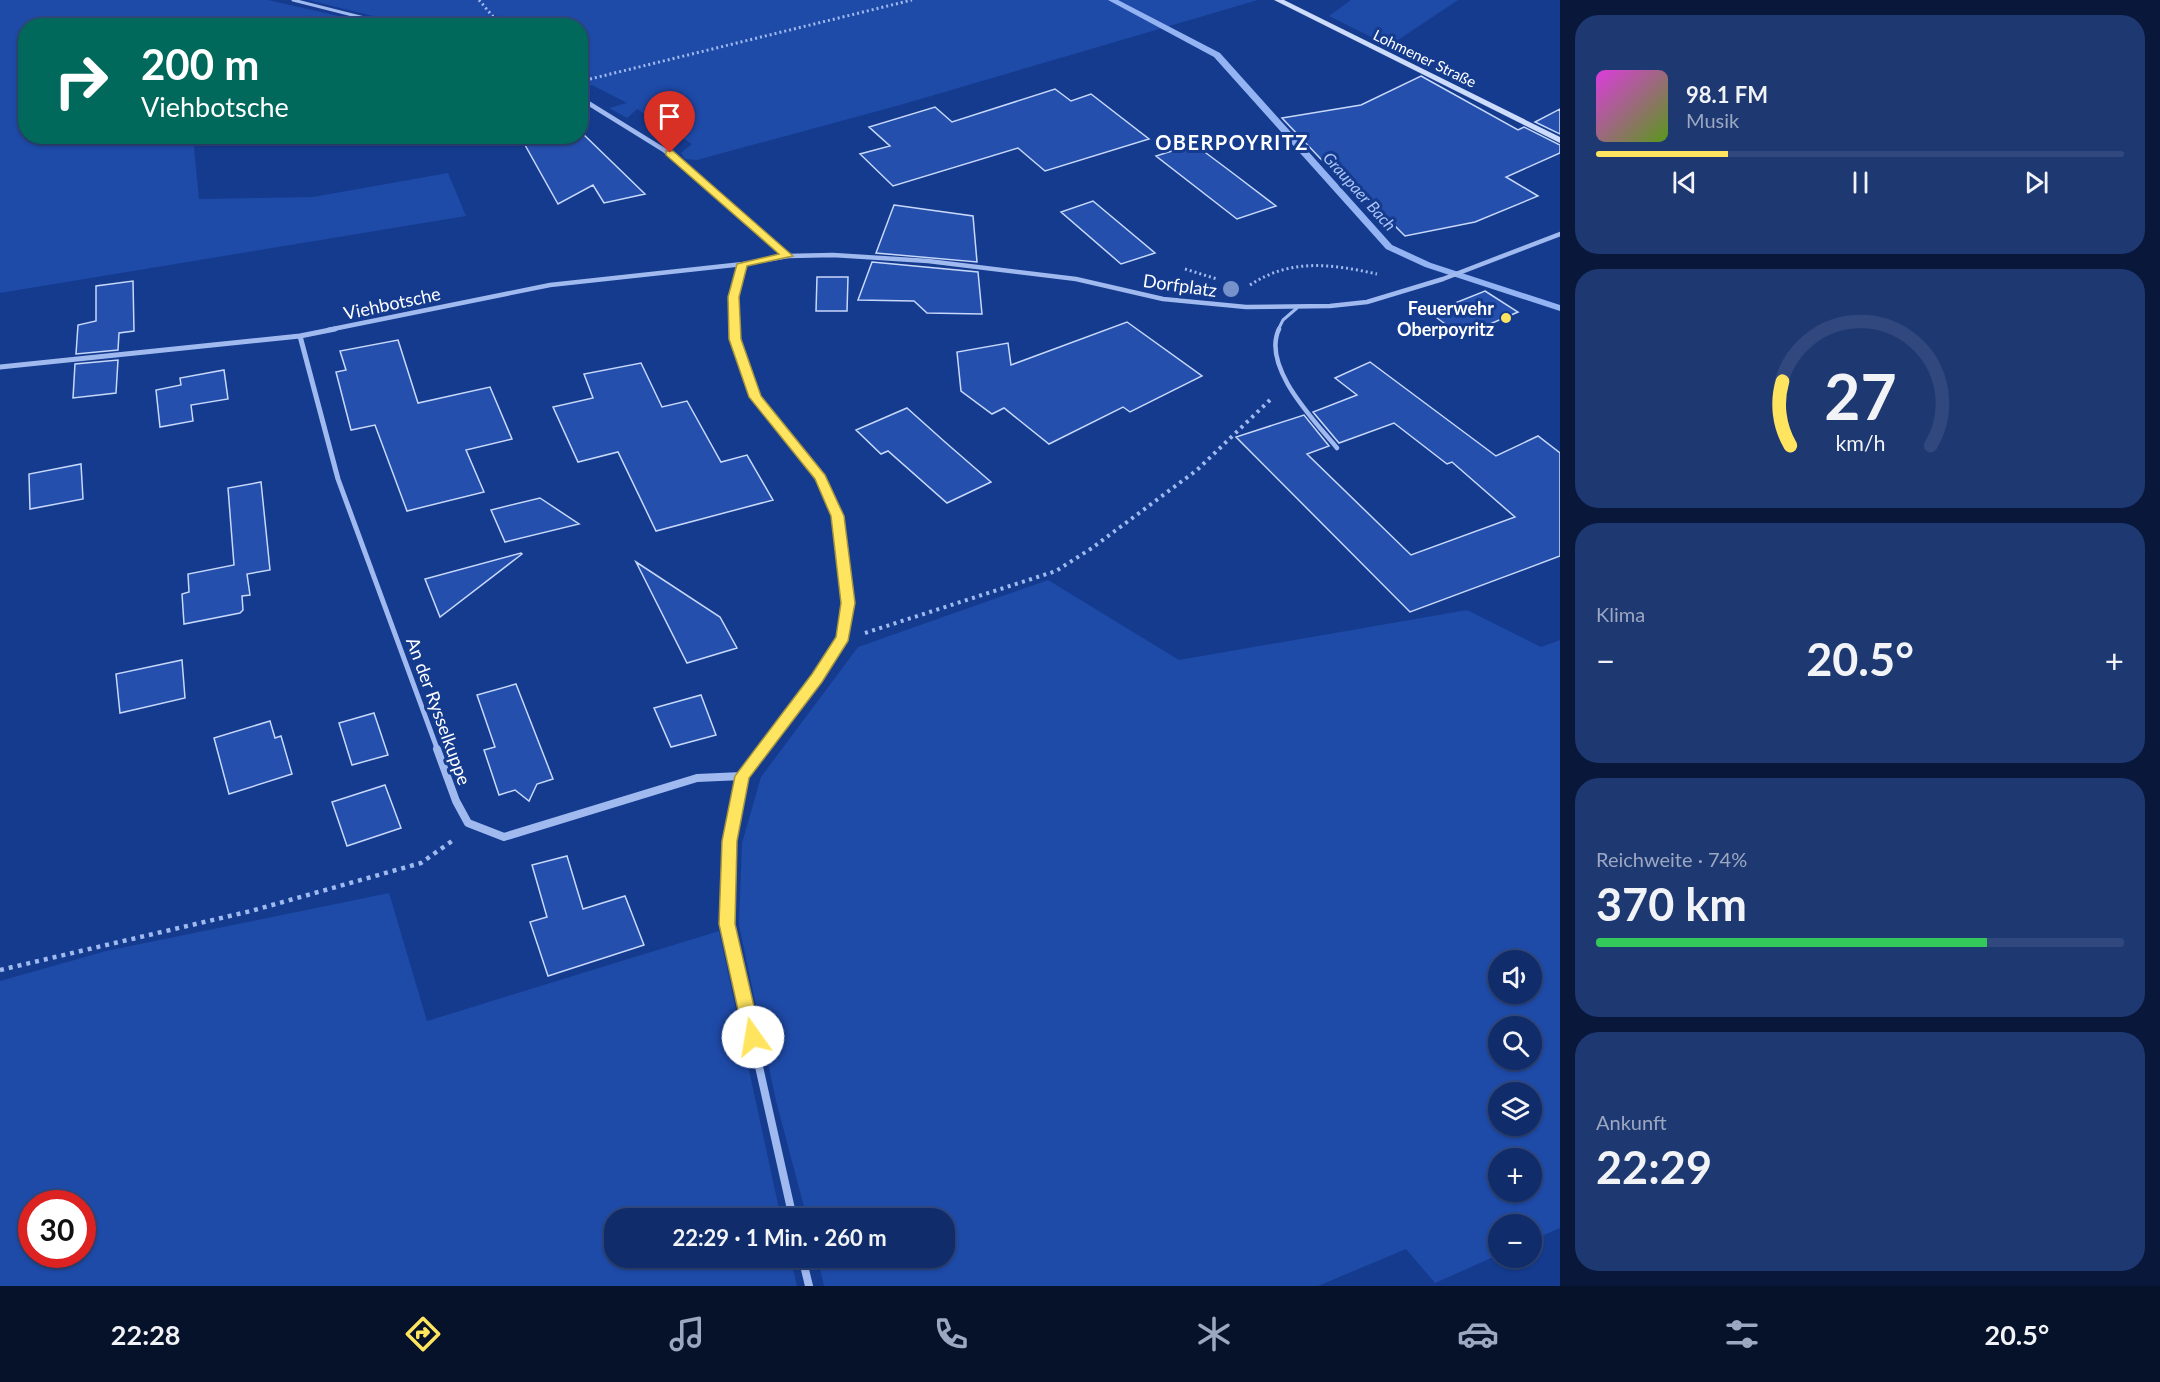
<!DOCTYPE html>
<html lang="de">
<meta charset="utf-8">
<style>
:root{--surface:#102c6a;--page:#1e3872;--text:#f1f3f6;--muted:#9ca7c1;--line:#30487e;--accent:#ffe55f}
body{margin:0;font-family:Lato,sans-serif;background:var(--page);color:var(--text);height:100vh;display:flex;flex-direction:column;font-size:22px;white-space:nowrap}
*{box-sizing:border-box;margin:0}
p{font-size:20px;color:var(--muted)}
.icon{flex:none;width:33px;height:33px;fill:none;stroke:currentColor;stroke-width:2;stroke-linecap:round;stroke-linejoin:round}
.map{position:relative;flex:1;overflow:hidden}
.side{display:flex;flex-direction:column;gap:15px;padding:15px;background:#09183a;width:600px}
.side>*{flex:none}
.top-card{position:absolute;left:18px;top:18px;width:570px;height:126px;border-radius:24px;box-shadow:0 2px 4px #0004,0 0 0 2px var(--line);background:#00695c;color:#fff;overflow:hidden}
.tools{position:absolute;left:1488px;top:950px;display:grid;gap:12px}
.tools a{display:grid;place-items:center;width:54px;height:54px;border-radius:50%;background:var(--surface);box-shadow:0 2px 4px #0004,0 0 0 2px var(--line);font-size:30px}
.speed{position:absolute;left:18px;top:1190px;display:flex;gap:12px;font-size:30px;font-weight:700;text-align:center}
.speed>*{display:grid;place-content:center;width:78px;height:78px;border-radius:50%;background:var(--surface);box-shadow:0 2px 4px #0004,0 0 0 2px var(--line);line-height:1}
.speed .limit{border:9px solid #d22;background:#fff;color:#111}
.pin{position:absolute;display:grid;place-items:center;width:51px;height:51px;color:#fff;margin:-62px -26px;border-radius:50% 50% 50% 0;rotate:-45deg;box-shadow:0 0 6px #0007}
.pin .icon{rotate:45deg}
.me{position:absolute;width:66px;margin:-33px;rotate:347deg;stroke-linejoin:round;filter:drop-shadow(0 0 4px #0008)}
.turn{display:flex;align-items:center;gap:21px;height:126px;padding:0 24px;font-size:27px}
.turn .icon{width:78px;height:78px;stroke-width:2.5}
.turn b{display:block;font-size:42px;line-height:51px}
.big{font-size:45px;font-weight:700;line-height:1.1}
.side .widget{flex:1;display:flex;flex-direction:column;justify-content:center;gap:9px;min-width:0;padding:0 21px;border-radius:24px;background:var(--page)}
.side .dial{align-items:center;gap:0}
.dial svg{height:156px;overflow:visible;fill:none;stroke:var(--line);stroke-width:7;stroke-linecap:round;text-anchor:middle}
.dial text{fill:var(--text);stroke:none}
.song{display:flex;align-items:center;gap:18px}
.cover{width:72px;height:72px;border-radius:9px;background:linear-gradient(135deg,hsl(300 70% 55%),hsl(90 70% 35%))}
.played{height:6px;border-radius:3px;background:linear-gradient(90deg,var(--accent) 25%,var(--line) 25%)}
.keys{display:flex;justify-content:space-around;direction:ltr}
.heat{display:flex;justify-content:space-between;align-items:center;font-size:33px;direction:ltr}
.charge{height:9px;border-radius:4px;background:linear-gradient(90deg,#34c759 74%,var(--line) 0)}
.trip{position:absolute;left:604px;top:1208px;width:351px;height:60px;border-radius:24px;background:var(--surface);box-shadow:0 2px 4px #0004,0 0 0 2px var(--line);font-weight:700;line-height:60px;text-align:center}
.menu{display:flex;height:96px;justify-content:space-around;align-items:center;background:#06122a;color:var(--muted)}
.menu .icon{width:42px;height:42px}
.menu .active{color:var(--accent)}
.menu b{font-size:27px;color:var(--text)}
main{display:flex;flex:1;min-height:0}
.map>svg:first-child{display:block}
.green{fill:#1e4aa8;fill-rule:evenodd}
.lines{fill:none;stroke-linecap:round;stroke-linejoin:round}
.stream{fill:#93b3f3;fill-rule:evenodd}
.building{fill:#244fad;stroke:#c7d8fb;stroke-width:1.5}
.path-far2{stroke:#a0baf0;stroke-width:3;stroke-dasharray:2 3;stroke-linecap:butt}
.path-far1{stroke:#a0baf0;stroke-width:4;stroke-dasharray:3 4.5;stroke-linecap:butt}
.path{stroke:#a0baf0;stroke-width:4.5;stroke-dasharray:4 5;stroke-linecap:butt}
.lane-far1{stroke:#a0baf0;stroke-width:3}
.lane{stroke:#a0baf0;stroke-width:4.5}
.street-far2{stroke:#a0baf0;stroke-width:4.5}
.street-far1{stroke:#a0baf0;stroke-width:5}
.street{stroke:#a0baf0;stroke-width:8}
.secondary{fill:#cedcfb;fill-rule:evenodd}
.tree{fill:#7791ca}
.route{fill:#ffe55f;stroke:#a6953e;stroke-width:1.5}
.poi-dot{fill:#ffe55f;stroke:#153b8e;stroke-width:2}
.labels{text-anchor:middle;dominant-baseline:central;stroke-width:6;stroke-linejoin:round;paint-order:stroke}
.far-street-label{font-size:15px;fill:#fff;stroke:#153b8e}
.far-water-label{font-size:16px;font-style:italic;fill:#acc5f7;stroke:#153b8e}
.street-label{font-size:18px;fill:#fff;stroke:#153b8e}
.poi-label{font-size:18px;font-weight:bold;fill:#fff;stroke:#153b8e;text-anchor:end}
.far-district-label{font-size:20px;font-weight:bold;letter-spacing:1.5px;fill:#fff;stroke:#153b8e}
</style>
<main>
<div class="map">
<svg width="1560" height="1286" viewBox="0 0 1560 1286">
<rect width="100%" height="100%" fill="#153b8e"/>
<path class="green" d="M0 0H268L378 25 26 26V136L193 137 199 199 313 197 448 173 466 216 0 293Z
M308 0H1258L900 105 697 160 685 159 681 153 692 144 637 109 627 118 609 108 627 103 592 85 581 88 580 26 506 25 496 15 489 16 496 25H409Z
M1351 0H1458L1389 46 1329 16Z
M1048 580 1179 660 1467 610 1541 647 1560 640V1228L1532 1240V1224H1498V1255L1435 1283 1406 1249 1318 1286H824L817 1257H945V1218H807L776 1101 739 925 742 843 761 777 858 647ZM1498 960H1532V993H1498ZM1498 1026H1532V1059H1498ZM1498 1092H1532V1125H1498ZM1498 1158H1532V1191H1498Z
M389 893 427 1021 719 931 781 1218H615V1257H790L797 1286H0V981L106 951ZM32 1203H82V1254H32Z"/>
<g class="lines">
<path class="stream" d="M1108 0H1118L1220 53 1392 245 1431 263 1560 305V311L1425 267 1386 249 1214 57Z"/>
</g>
<path class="building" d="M1421 76 1518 130 1524 127 1560 145V153L1506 177 1538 196 1475 222 1405 236 1368 199H1363L1340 174 1336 175 1282 118 1361 105Z
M1055 89 1071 101 1091 94 1149 139 1045 171 1018 148 893 186 860 154 890 146 869 127 935 107 952 122Z
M1560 109V134L1535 122Z
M580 131 645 194 604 203 593 185 558 204 520 136H580Z
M1194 144 1234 174 1276 206 1237 219 1156 156Z
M1093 201 1155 253 1121 264 1061 212Z
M894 205 973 216 977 262 876 253Z
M872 262 978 272 982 314 927 313 914 301 858 300Z
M817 277H848L847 311H816Z
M133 281 134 331 119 333 118 350 76 354 78 325 96 321V286Z
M1485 291 1518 312 1462 336 1430 313Z
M1127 322 1202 376 1130 412 1123 407 1049 444 1004 408 992 414 961 391 957 352 1008 343 1011 365Z
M398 340 418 403 490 387 512 439 466 450 484 492 407 511 375 425 351 430 336 372 346 370 340 351Z
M118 360 116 393 73 398 75 364Z
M1370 362 1496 456 1538 436 1560 453V556L1410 612 1236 437 1304 415 1329 446 1307 454 1411 555 1515 517 1452 462 1447 464 1394 423 1339 443 1313 412 1357 395 1335 378Z
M641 363 662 407 687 401 721 462 747 455 773 500 656 531 618 452 578 462 553 407 593 398 584 374Z
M224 370 228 399 191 405 193 421 160 427 156 390 181 385 180 378Z
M907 408 945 442 991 482 947 503 888 451 881 454 856 430Z
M81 464 83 499 30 509 29 474Z
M261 482 270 570 247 574 250 595 242 596 243 610 240 613 184 624 182 594 189 592 188 574 234 565 228 488Z
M540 498 579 524 505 542 491 510Z
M521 553 522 554 440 617 425 579Z
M636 562 720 617 737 648 687 663Z
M182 660 185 698 120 713 116 674Z
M516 684 553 779 537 784 529 801 515 790 499 795 484 750 495 747 477 695Z
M701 695 716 735 671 747 654 708Z
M374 713 388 755 352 765 339 723Z
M270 721 275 738 281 736 292 774 229 794 214 738Z
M385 785 401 828 347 846 332 802Z
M567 856 583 909 625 896 644 945 548 976 530 922 547 917 532 865Z"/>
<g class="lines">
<path class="path-far2" d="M479 0 501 26
M590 79 912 0
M1185 269 1217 279
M1250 285C1291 258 1331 264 1377 274"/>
<path class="path-far1" d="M865 633 1056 571 1092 548 1197 470 1272 398"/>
<path class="path" d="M0 970 251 911 421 863 452 841"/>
<path class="lane-far1" d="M293 0 396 26
M1278 330 1283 320 1297 308"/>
<path class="lane" d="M1279 329C1261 367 1315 421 1337 448"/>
<path class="street-far2" d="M580 98 664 150 788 256
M328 330 550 285 743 264 788 256 833 255 928 261 1076 279 1163 299 1246 307 1330 306 1367 302 1443 279 1560 234
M735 330 733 297 743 264"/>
<path class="street-far1" d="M735 329V339L755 397 821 478 838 516 848 604 843 638 817 678 761 751
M300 336 338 479 438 751
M0 367 300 336 335 329"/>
<path class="street" d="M437 749 456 801 468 823 504 837 697 778 742 776
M763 749 742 776 730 841 727 924 793 1218
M802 1257 809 1286"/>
<path class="secondary" d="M1274 0H1284L1560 137V143Z"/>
</g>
<circle class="tree" cx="1231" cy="289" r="8"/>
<path class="route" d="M666 151H673L793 256 747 266 739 297 741 339 761 396 825 475 844 516 855 603 848 641 822 682 749 778 737 841 735 924 761 1037 758 1042 753 1044 747 1042 744 1037 719 924 722 841 735 776 812 674 836 637 841 603 831 516 815 479 749 397 729 339 728 297 737 264 779 254 666 155Z"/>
<circle class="poi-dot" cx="1506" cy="318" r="6"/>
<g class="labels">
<g class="far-street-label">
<text transform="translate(1425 58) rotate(26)">Lohmener Straße</text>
</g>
<g class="far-water-label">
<text transform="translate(1360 191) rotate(48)">Graupaer Bach</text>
</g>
<g class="street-label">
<text transform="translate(1180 285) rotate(8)">Dorfplatz</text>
<text transform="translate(392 303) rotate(-12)">Viehbotsche</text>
<text transform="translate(439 711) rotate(70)">An der Rysselkuppe</text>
</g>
<g class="poi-label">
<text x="1494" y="308">Feuerwehr<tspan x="1494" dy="21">Oberpoyritz</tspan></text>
</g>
<g class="far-district-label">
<text x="1232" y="142">OBERPOYRITZ</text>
</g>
</g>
</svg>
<div class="tools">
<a><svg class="icon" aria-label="sound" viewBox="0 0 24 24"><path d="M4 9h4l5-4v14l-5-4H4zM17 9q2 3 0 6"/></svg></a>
<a><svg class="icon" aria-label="search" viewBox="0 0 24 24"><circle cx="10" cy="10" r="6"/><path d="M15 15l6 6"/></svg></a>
<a><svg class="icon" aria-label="layers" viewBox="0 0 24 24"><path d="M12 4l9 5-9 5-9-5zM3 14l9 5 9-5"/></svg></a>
<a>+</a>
<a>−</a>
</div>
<div class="speed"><div class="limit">30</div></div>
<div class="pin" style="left:670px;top:153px;background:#d93025"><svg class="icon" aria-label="arrive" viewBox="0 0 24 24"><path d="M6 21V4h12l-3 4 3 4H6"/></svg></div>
<svg class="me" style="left:753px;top:1037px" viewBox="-20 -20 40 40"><circle r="19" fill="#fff"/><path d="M0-13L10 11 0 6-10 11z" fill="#ffe55f"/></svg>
<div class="trip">22:29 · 1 Min. · 260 m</div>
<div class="top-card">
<div class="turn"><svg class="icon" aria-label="right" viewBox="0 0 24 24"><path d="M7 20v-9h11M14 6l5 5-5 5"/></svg><div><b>200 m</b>Viehbotsche</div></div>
</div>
</div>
<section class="side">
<div class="widget">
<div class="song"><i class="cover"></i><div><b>98.1 FM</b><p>Musik</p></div></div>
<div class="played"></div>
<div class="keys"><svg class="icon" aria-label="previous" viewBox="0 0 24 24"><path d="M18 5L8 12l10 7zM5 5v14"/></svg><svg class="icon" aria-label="pause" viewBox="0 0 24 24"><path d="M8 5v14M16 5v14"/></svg><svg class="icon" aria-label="next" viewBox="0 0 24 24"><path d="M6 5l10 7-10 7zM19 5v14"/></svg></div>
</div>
<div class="widget dial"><svg viewBox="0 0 100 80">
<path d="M14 69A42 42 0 1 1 86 69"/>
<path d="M14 69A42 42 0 0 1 10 36" stroke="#ffe55f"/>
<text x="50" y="56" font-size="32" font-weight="700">27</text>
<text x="50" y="72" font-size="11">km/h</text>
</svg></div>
<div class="widget"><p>Klima</p>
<div class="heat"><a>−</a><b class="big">20.5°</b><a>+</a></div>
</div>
<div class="widget"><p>Reichweite · 74%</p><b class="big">370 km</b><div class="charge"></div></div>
<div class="widget"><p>Ankunft</p><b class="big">22:29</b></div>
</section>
</main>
<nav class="menu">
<b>22:28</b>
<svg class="icon active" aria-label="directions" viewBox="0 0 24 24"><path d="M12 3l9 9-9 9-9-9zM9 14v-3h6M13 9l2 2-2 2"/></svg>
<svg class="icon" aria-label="music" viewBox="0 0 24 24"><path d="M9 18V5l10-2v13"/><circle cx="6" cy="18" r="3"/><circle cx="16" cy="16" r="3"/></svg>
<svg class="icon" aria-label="phone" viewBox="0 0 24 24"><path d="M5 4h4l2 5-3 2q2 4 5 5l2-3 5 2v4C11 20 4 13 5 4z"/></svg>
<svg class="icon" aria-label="climate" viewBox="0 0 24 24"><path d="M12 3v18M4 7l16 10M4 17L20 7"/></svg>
<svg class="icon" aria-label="car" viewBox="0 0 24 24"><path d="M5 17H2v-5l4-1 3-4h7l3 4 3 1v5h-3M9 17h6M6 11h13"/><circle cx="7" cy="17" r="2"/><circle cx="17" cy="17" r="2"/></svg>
<svg class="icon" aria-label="filters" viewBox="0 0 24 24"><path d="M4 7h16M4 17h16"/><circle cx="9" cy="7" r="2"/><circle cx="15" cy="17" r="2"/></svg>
<b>20.5°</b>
</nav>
